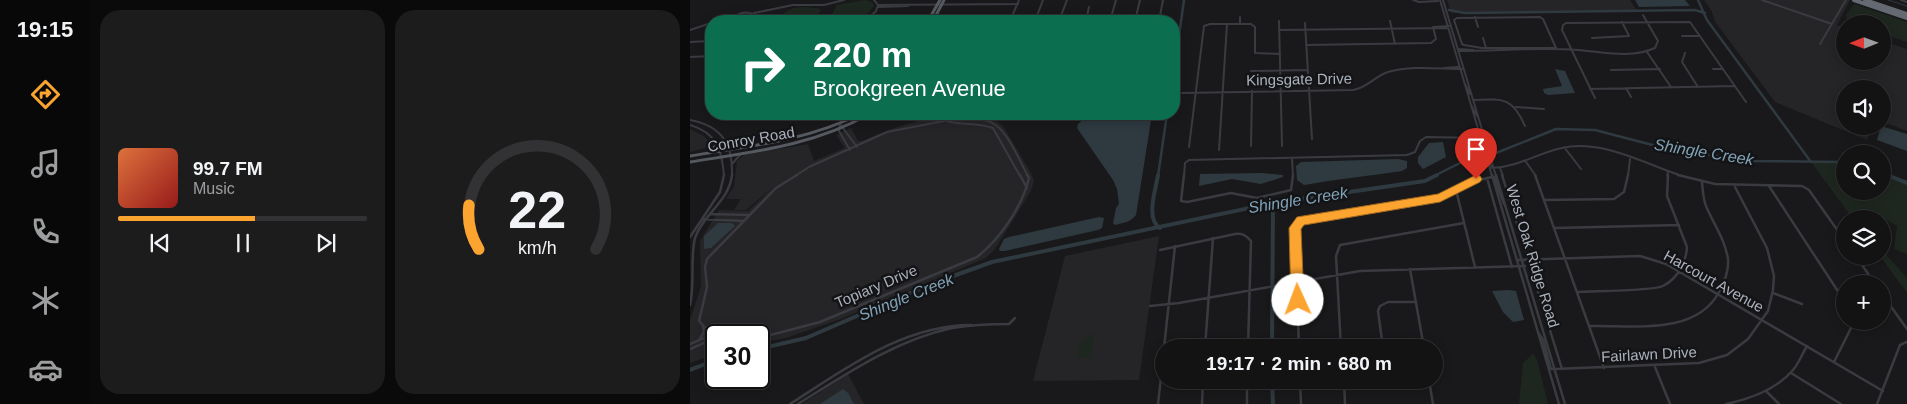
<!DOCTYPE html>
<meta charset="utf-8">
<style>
:root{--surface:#131314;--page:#1c1c1d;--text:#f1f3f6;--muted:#9d9ea0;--line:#323234;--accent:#fca430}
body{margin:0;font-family:Helvetica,sans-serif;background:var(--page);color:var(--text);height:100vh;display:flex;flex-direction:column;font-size:19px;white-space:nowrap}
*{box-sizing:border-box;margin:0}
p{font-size:16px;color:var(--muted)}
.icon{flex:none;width:28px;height:28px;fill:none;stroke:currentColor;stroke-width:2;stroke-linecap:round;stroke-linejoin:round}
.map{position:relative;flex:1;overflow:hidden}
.drawer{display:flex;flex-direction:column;gap:10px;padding:10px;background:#0a0a0b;width:600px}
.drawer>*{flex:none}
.guide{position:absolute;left:15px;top:15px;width:475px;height:105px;border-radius:20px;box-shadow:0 2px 12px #0003,0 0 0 1px var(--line);background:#0b6e4f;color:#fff;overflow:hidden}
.needle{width:32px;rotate:269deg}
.controls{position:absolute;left:1146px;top:15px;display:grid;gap:10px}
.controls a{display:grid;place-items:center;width:55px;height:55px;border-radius:50%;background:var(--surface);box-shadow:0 2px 12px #0003,0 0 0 1px var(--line);font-size:25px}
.speed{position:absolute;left:15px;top:324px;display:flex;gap:10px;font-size:25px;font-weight:700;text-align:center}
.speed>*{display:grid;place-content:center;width:65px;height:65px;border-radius:50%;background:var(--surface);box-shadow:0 2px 12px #0003,0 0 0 1px var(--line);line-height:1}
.speed .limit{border:2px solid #111;border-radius:8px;background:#fff;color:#111}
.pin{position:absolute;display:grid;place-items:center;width:42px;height:42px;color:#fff;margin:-51px -21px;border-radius:50% 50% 50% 0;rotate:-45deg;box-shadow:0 0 5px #0007}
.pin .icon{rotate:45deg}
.me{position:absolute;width:55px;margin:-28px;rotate:358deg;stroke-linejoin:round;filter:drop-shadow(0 0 4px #0008)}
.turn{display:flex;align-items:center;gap:18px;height:105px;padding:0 25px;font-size:22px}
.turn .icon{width:65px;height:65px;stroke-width:2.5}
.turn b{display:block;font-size:35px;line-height:42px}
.drawer .widget{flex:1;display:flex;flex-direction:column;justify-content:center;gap:8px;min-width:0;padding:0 18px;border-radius:20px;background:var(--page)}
.drawer .dial{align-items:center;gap:0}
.dial svg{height:130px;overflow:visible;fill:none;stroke:var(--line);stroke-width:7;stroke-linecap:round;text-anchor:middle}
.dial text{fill:var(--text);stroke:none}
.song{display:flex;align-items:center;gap:15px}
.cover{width:60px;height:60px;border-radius:8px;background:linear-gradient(135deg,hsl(20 70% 55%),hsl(0 70% 35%))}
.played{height:5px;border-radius:2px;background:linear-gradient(90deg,var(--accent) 55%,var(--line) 55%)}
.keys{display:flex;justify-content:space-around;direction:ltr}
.drawer .tiles{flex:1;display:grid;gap:10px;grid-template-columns:repeat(2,1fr)}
.trip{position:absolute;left:465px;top:339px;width:288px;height:50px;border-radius:25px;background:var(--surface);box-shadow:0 2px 12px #0003,0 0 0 1px var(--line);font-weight:600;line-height:50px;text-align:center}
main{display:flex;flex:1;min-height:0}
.tab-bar{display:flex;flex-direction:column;width:90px;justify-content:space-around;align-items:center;background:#080808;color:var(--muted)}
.tab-bar .icon{width:35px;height:35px}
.tab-bar .on{color:var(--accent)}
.tab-bar b{font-size:22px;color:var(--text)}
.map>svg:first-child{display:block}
.built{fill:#252528}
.green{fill:#1e271f}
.water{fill:#2e3a40}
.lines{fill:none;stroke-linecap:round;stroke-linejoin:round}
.stream{stroke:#2e3a40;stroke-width:1}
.canal-far1{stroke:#2e3a40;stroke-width:2.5}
.canal{stroke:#2e3a40;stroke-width:4}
.minor-far1{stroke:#3a3b41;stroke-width:2}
.minor{stroke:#3a3b41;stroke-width:2.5}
.major{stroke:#555960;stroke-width:3}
.highway{stroke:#656a72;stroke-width:4}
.route{fill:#fca430;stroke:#a46b1f}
.labels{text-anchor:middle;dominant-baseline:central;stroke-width:5;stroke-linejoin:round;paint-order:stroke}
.street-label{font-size:15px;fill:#aab1bc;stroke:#141416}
.water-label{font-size:16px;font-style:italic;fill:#80a3b8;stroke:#141416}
</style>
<main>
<nav class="tab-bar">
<b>19:15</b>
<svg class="icon on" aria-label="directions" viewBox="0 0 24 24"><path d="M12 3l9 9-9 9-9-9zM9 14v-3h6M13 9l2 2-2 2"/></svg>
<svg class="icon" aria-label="music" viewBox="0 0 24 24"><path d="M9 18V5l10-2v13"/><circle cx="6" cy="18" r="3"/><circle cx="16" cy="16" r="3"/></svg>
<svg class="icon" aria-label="phone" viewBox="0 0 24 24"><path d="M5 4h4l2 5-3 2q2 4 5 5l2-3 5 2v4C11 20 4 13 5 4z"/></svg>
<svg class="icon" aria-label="climate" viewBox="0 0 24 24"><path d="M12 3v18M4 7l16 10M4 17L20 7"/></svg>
<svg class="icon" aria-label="car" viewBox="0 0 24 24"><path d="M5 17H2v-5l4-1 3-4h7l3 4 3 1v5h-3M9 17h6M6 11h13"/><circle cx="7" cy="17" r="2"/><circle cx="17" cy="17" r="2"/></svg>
</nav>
<section class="drawer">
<div class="tiles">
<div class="widget">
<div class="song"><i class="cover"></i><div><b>99.7 FM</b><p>Music</p></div></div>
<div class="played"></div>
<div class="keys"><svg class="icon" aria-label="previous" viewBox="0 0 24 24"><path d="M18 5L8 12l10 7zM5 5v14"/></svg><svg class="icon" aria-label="pause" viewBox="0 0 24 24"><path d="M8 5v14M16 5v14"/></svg><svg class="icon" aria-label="next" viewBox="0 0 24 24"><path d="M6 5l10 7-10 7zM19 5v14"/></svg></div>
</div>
<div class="widget dial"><svg viewBox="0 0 100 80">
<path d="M14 69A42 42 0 1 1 86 69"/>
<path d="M14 69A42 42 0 0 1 8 42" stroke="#fca430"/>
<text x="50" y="56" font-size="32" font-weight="700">22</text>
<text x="50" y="72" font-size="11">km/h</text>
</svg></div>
</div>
</section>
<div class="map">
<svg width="1217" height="404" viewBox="0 0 1217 404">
<rect width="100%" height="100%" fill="#19191b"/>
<path class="built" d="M757 0H940L947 11 761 13Z
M1014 0H1160L1147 25 1155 28V61H1192L1193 41 1217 49V131L1193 122 1192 89H1155V126H1183L1177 140 1085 102 1026 23 1021 10Z
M247 114 293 116 305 120 313 126 341 173 344 181 341 191 305 249 296 258 151 319 96 338 69 343V335H26V354L0 363V320L11 286 10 241 29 210 58 211 83 187 56 210H44L51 199H36L44 186 47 161 54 155 118 144 124 161 155 148 146 135 161 128 168 141H172L201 129 238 118Z
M0 129 14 136 22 145 16 148 0 152Z
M469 236 449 380 343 381 375 256Z
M158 374 174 404H112Z"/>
<path class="green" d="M175 0 182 2 184 6 179 12 167 21H107L106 19H89C99 4 115 6 131 9L127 17 141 16 147 5Z
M1164 4 1217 22V42L1193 34 1192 24H1163L1157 20 1156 15Z
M1121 162H1155V191H1192L1193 171 1217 182V254L1204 249 1207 226 1197 220 1193 221 1192 219H1163Z
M1193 251 1217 278V293L1190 256H1192Z
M404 334 401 358H387L390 342 395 341 396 335Z
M843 354 847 360 858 404H829L833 363Z"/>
<path class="water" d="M945 0H995L1000 6 949 7Z
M865 69 875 71 885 93 858 95 854 93 853 89 872 86Z
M396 114H462L446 215C441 222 433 223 425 225L423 223 426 208 429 204 427 189 423 180 387 128 388 124 395 118Z
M1191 126 1217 134V151L1187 140Z
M753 142 756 157 733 169 728 163V157L739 143Z
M708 159 717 161V168L712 171C679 176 647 179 614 185L607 180 606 166 611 162Z
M571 173 593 175V177L571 184 542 179 509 186 510 174Z
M409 217 414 218 412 228 408 230 315 251H310L309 249 314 239 319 237Z
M28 223H42L45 226 21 248 14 249V236Z
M818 290 826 291 834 320 823 322 813 312 802 291Z
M153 389 158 393 164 404H130Z"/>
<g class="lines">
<path class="stream" d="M1198 0 1217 6"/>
<path class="canal-far1" d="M1008 0 1017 20 1121 162
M759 10 775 13 1005 10 1015 13
M484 71 494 0
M1192 173 1200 176
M468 176 477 114
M744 176 776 160 806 153 866 129 905 130 974 148 1058 161 1155 162"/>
<path class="canal" d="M468 175C466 189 455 219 470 228
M1197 175 1217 183
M582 348 583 203
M69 349 116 338 241 284 302 262 583 203 735 181 747 175
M0 370 26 360
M582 380 583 404"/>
<path class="minor-far1" d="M723 0 729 2 748 1
M750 0 802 176
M753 0 806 176
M1072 0 1142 24
M1211 0 1217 2
M188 5 328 4
M188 7 218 6
M64 13 103 5H134L154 0
M550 17V24
M785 17 788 27
M850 17 853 19 866 48H792L774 45 772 44 764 20 767 18Z
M265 20 322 18
M25 21 39 19
M38 21C46 14 55 9 65 15L61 21
M175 21 186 11 188 5 184 0
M320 21 329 0
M345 21 353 0
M369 21 377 0
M396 21 399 7
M420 21 426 0
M445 21 450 0
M469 21 473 0
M589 21 592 146
M700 21 705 44
M615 23 622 139
M744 27 759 26
M0 30 21 23
M589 30 758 28
M992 36H1010
M793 38 796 48
M902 38 939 36 932 22
M0 42 21 41
M1130 44 1156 0
M616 45 741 43 746 39 743 27
M768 49 783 50
M768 51C808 51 849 47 888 50 914 52 940 59 965 48L968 41 953 15
M957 52 981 87
M995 53 992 62 1008 87
M0 57 21 56
M754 68 768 67
M1023 69H1033
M921 70 970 69
M561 71 618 70
M774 82 780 94
M936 88 941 97
M900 89 1045 86
M492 93 663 90C677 88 685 76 698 72 722 65 749 69 774 69
M905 98 872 30 873 25 876 23 1000 22 1056 102
M783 100C812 99 822 96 835 126
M781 105 787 116
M826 107 854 109
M245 114C261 129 284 120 303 128L330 176
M252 114C266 118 280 118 294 120 316 123 328 159 338 176
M0 120C32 126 43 144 42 176
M0 125C27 133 32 150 34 176
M561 146 562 91
M499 147 514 26 520 24H561L565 27V53L590 54
M874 147 891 169
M160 150 149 131 150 124 167 147
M529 150 537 24
M795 155 802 168C828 167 848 153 872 148 912 139 955 164 992 176
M602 158 603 176
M836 162 846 176
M42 164 50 155
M810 168 813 176
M105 176 119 167 197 132 254 121
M494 176 495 163 499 160 717 155 725 152 730 141 736 137 790 138
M938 176 940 159
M977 176 978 172"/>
<path class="minor" d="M330 175 337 188
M494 175 491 201 497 202 541 193 567 198 601 190 603 175
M802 175 869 404
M806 175 875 404
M812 175 872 369
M845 175 914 368
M988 175 1025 184 1112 186 1119 190 1155 241
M797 178 822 267
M1079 186 1155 302
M766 190 785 267
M855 200 924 199 934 192 938 175
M20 214 59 215
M12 219 54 221
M865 228 989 225
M0 237 30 192 34 175
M470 250 545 234C552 233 556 235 561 241L558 348
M1166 256 1185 284
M827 260 950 256 976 264 1193 391
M720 269 734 348
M888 292C903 291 963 291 973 286 988 278 996 263 997 247L977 196 978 175
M1083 293 1112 304
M1192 294 1217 329
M0 305C5 284 0 258 5 238 13 214 39 202 42 175
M460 306 489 303 670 271 835 266
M900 326C942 325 1006 336 1029 292 1035 281 1039 270 1038 259 1035 239 1023 223 1016 206 1013 198 1013 191 1012 183
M848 332 853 340 861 369H865
M69 338 130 322 287 257C310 239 332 207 339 178L337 175
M26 339 9 321 17 287 15 267 17 259 86 188 107 175
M9 340 14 332 13 327
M0 344 21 335
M474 348 485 246
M515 348 523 238
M609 348 605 228 611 221 750 198 777 183 802 177H804L814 204
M651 348 646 256 650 245 774 223
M693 348 688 311 690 306 698 302H726
M0 349 25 338
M1144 362 1161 328 1162 321
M965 367 980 404
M865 369 1009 363 1037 355 1058 339 1078 311 1083 290 1084 276 1077 248 1045 187
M1101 373 1151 404
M557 380V404
M610 380 611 404
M654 380 655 404
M739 380 743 404
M1076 391 1089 404
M100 404C155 369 213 325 281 325
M108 404C156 374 206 340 262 328 281 325 300 324 319 324L325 318
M468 404 474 350
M512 404 513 380
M1036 404C1060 399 1086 390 1103 370 1109 363 1112 354 1117 346
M1187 404 1210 345 1217 342"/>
<path class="major" d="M238 21 250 0
M243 21 254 0
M20 152 28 143
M0 156C59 146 116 141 170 114
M0 162C62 152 123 146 179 114"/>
<path class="highway" d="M1164 0 1217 18
M1175 0 1217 14"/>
</g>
<path class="route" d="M786 175 790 176 792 179 790 182 750 202 614 225 611 229 614 300 612 304 608 306 603 304 601 300 599 228 607 217 748 194Z"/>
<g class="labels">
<g class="street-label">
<text transform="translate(609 79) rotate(-1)">Kingsgate Drive</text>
<text transform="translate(61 139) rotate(-10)">Conroy Road</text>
<text transform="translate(843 256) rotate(73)">West Oak Ridge Road</text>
<text transform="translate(1024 281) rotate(29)">Harcourt Avenue</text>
<text transform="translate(186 286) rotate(-23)">Topiary Drive</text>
<text transform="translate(959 354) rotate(-3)">Fairlawn Drive</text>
</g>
<g class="water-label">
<text transform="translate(1014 152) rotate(9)">Shingle Creek</text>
<text transform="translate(608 200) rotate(-9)">Shingle Creek</text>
<text transform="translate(216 297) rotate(-22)">Shingle Creek</text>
</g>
</g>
</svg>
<div class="controls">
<a><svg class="needle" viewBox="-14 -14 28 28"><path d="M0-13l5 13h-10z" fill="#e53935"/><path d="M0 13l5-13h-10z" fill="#9d9ea0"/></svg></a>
<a><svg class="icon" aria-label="sound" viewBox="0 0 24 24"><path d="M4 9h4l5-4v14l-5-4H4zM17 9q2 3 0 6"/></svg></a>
<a><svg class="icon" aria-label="search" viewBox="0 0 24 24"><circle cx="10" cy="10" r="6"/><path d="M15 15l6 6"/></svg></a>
<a><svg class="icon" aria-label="layers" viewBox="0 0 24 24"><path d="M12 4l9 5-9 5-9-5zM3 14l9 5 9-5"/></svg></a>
<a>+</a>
</div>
<div class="speed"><div class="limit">30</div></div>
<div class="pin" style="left:786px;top:179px;background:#d93025"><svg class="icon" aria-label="arrive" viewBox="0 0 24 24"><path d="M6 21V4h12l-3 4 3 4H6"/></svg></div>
<svg class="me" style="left:608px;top:300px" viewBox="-20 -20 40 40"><circle r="19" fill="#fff"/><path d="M0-13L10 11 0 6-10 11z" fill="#fca430"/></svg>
<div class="trip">19:17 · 2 min · 680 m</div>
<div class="guide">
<div class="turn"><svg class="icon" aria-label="right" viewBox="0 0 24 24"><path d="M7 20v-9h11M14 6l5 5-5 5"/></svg><div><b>220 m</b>Brookgreen Avenue</div></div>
</div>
</div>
</main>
